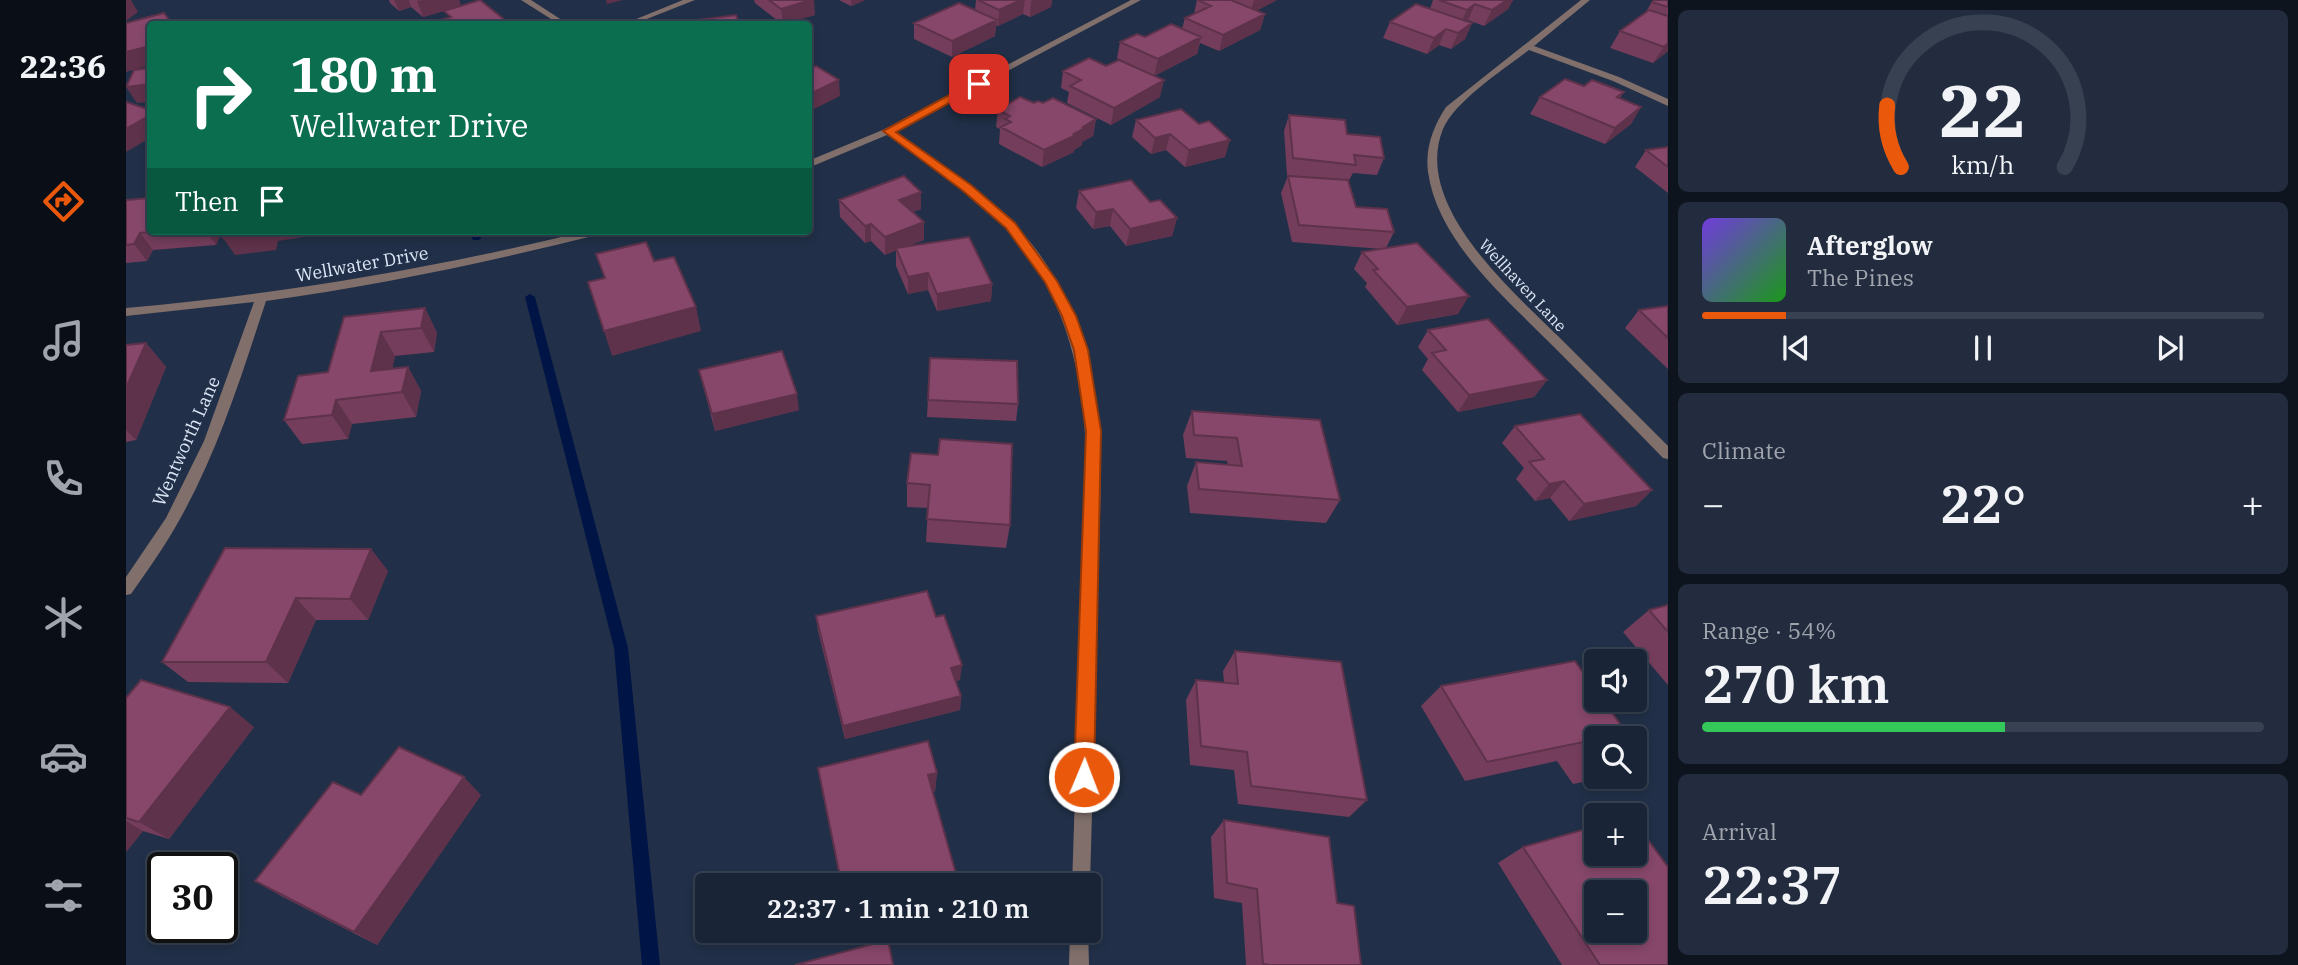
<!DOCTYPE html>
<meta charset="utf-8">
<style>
:root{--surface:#192436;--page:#222c3e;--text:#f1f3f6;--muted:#9fa4ad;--line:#374151;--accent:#ea580c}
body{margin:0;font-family:"IBM Plex Serif",serif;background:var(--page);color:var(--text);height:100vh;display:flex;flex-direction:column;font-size:26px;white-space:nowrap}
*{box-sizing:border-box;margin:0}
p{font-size:23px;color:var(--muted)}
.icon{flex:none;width:38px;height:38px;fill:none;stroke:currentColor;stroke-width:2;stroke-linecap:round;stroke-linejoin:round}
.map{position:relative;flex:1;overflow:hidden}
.details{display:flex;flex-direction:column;gap:10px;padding:10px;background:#0e141e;width:630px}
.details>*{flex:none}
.top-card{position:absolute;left:21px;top:21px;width:665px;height:214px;border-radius:7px;box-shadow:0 4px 10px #0003,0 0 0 2px var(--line);background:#0b6e4f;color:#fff;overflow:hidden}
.controls{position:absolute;left:1458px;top:649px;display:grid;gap:14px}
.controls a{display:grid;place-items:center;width:63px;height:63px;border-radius:7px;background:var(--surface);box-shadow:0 4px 10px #0003,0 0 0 2px var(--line);font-size:35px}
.speed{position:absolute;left:21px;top:852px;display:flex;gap:14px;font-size:35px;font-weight:700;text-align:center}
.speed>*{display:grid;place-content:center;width:91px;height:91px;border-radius:50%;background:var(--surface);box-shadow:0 4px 10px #0003,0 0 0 2px var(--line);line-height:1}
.speed .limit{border:4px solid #111;border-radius:10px;background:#fff;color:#111}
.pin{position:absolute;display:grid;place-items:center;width:60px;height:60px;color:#fff;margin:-30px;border-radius:14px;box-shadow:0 4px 10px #0006}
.me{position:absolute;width:77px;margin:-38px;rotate:1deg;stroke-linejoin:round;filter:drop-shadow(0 0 5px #0008)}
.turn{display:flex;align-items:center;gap:24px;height:147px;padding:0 28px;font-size:32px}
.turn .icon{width:91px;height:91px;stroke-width:2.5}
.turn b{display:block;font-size:49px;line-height:60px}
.then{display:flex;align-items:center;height:66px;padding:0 28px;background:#0003;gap:14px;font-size:26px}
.big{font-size:52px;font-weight:600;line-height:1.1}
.details .card{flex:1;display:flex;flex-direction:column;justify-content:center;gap:10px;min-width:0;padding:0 24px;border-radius:10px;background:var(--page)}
.details .dial{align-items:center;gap:0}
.dial svg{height:182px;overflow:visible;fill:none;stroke:var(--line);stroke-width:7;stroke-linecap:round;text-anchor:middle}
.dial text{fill:var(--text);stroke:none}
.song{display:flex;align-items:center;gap:21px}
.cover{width:84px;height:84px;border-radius:10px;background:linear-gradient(135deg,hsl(260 70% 55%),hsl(120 70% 35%))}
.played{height:7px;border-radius:4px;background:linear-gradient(90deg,var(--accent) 15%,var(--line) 15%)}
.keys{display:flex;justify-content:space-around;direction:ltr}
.heat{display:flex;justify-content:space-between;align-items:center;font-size:38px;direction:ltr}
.charge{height:10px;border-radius:5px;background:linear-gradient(90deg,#34c759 54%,var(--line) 0)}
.trip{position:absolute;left:569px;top:873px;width:406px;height:70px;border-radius:7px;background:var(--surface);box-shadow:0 4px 10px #0003,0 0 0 2px var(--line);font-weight:600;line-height:70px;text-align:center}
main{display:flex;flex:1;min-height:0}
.menu{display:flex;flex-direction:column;width:126px;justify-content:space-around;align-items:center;background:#0a0e16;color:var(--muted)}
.menu .icon{width:49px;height:49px}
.menu .selected{color:var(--accent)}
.menu b{font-size:32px;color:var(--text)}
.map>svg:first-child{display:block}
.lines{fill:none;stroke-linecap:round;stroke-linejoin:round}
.stream{fill:#001446;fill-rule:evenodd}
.minor{fill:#806f6b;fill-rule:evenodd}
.wall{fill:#733d5b}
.shaded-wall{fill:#5e324a}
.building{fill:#86476a;stroke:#5e324a;stroke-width:2;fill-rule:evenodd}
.route{fill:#ea580c;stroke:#983908;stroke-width:2}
.labels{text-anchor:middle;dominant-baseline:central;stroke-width:7;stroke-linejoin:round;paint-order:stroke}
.far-street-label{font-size:16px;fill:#dce6f6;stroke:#213048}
.street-label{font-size:18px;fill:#dce6f6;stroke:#213048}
</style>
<main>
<nav class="menu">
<b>22:36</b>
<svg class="icon selected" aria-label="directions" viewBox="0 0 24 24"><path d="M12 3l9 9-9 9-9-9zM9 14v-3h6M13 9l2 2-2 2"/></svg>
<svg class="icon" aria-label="music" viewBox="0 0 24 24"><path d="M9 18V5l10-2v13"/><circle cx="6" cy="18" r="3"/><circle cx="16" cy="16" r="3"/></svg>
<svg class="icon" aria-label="phone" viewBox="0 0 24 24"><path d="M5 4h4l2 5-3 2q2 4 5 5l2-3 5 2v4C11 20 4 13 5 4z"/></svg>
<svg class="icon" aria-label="climate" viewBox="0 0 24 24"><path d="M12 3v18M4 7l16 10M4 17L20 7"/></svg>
<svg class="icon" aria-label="car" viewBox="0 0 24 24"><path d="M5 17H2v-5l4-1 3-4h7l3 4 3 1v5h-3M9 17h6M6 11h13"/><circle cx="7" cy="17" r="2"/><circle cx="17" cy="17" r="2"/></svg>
<svg class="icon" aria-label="filters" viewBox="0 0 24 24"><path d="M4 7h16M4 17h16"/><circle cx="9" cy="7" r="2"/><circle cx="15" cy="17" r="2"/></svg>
</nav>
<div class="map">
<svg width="1542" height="965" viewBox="0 0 1542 965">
<rect width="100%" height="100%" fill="#213048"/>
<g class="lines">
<path class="stream" d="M343 231H353L355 238 353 240H347Z
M404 294 409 297 502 648 534 965H516L488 648 399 297Z"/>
<path class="minor" d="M395 0H405L442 24H433Z
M557 0H569L508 24H498Z
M1005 0H1015L769 131C808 159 849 185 883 219 956 290 971 382 975 479L964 886 962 891V886H946C949 801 951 716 955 631 959 507 979 374 908 264 873 209 813 172 761 135L682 168V161L759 129Z
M1455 0H1464L1408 46 1493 77 1542 99V106L1487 81 1403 50C1378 69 1329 101 1317 129 1285 207 1392 296 1440 344 1474 378 1508 412 1542 446V459L1537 458C1501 421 1465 384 1428 347 1382 300 1312 243 1302 172 1299 148 1307 127 1320 107Z
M461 231H480L479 233C367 261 255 285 140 301 115 377 91 455 50 526 37 549 21 571 5 594L0 595V577L40 518 78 441 128 302 0 316V308C156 294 309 268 461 231Z
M962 928 963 965H943L944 931H962Z"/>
</g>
<path class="wall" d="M263 0H333L335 6 297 17 285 7 273 11 264 3Z
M628 0H685L689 15 656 24 629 3Z
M713 0H739L725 6Z
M850 0H926L925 7 904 17 897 14 872 26 870 25 869 36 826 57 788 39V23L849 10Z
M1071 0H1151L1130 11 1139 14 1134 30 1093 51 1074 43 1071 54 1028 76 991 58 994 42 1056 29 1059 18 1068 14Z
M1307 0H1387L1382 9 1358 26 1342 20 1340 21 1346 23 1339 39 1325 49 1313 45 1301 54 1257 38 1264 22 1304 9Z
M1542 0V51L1527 63 1484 48 1494 31 1519 13 1526 2Z
M937 71 1034 97 985 125 941 103 943 92 935 88Z
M1458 86 1498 92 1494 98 1515 107 1505 124 1479 144 1404 114 1414 97Z
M908 103H917L970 119 967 136 956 142V145L948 150V152L916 167 873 144 874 129 870 127 872 110Z
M1163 115 1221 134 1258 158 1251 175 1227 173 1222 182 1230 207 1268 232 1260 248 1332 314 1271 325 1239 287 1241 283 1228 269 1236 252 1256 249 1166 242 1155 193 1162 176 1186 178 1161 175 1158 131Z
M1010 120 1099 157 1059 167 1040 150 1025 154 1006 137Z
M1542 147V193L1509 167 1520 150Z
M953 191 1024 202 1051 218 1046 236 1000 246 984 226 967 229 950 208Z
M795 192V209L787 212 798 222V240L779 247 866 284 865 301 811 311 802 290 782 294 770 266V250L759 255 745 241 739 243 714 217 713 200Z
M0 200 24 231H96L90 245 27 250 21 261 0 263Z
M1542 306V369L1499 328 1513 310Z
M299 308 311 333 308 352 269 356 266 369 282 367 295 391 290 417 226 424 222 439 176 444 158 420 202 372 218 317Z
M1302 330 1421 380 1408 397 1332 412 1296 370 1302 359 1292 347Z
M20 343 40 367 10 440 0 442V345Z
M804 358 892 404 890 421 801 417Z
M573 370 673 410 589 431Z
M1066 411 1194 420 1214 500 1200 523 1064 513 1061 486 1070 462 1102 465 1101 461 1060 458 1057 435Z
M1389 426 1526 490 1510 506 1443 521 1424 498 1409 501 1390 479 1398 468 1376 443Z
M785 453 884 525 880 548 800 542 802 508 781 507V483Z
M245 549 262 571 242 620H190L162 683 62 682 36 662Z
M1542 605V685L1497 632 1523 610Z
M690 616 810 617 834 680 830 681 835 696 834 710 719 739 692 631Z
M1109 651 1241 800 1223 817 1112 804 1108 770 1064 765 1060 700 1070 680 1098 683 1097 671Z
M1315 686 1470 738V777H1482L1447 784 1431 761 1339 781 1295 706Z
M0 698 128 727 43 839 17 831 0 852Z
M692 768 811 773 809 791 807 792 832 881 831 886H715Z
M235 795H355L251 945 155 896 129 881Z
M1098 820 1235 965H1120L1116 903 1088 898 1085 837Z
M1397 847 1542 965H1436L1372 863Z"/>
<path class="shaded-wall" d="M0 0H5L12 12 0 21Z
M268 0H283L285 7 273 11Z
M296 0H333L335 6 297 17 291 1Z
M480 0H497L481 4Z
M685 0H688L689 15 657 24 655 9Z
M725 0H739L725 6Z
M895 0H899L897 14 872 26 873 10Z
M908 0H926L925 7 904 17 905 1Z
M1128 0H1151L1124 14Z
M1381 0H1387L1382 9 1358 26 1366 10Z
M1349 4 1342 20 1333 26 1341 10Z
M1139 14 1134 30 1093 51 1097 35Z
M379 20 381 24H366Z
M871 20 869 36 826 57V41Z
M1346 23 1339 39 1325 49 1332 33Z
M1320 29 1313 45 1301 54 1308 38Z
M1075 37 1071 54 1028 76 1032 59Z
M1542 43V51L1527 63 1538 47Z
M24 46V65L0 72V52Z
M713 80 714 96 682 112V95Z
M1038 80 1034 97 985 125 988 108Z
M24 84V102L11 103 0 87Z
M1515 107 1505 124 1479 144 1489 128Z
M24 115V138L0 152V129Z
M970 119 967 136 956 142V145L948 150V152L916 167 918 150 948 134 957 127Z
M1044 134 1040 150 1025 154 1029 138Z
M1104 140 1099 157 1059 167 1063 150Z
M795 192V209L773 217V200Z
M987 209 984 226 967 229 970 212Z
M1051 218 1046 236 1000 246 1004 229Z
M798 222V240L759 255V237Z
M745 224V241L739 243V226Z
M80 231H96L90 245Z
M140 231H192L191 235 152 241 150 250 109 255 97 238Z
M14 233 27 250 21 261 8 244Z
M802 273V290L782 294V277Z
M866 284 865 301 811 311V294Z
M1343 296 1332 314 1271 325 1281 307Z
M570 307 575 331 486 356 478 331Z
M299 308 311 333 308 352 295 328Z
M255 332 269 356 260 396 245 371Z
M20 343 40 367 10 440 0 430V388Z
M282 367 295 391 290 417 276 392Z
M1421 380 1408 397 1332 412 1343 395Z
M671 394 673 410 589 431 586 414Z
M210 400 226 424 222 439 206 415Z
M1438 481 1424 498 1409 501 1423 484Z
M1526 490 1510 506 1443 521 1458 504Z
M245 549 262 571 242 620 224 599Z
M170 598 190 620 162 683 140 662Z
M836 665 834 680 824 682 825 668Z
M835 696 834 710 719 739 717 726Z
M104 707 128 727 43 839 13 822Z
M811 773 809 791 801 793 802 775Z
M338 777 355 795 251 945 228 932Z
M0 821 17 831 0 852Z
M832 881 831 886H815Z"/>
<path class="building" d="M354 0 379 20 366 24H305L304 23 325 17 318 11Z
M643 0H685L655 9Z
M852 0H895L873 10Z
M1072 0H1105L1139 14 1097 35 1059 18 1085 6Z
M1313 0H1381L1366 10 1349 4 1341 10Z
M1528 0H1542V7L1526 2Z
M833 3 871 20 826 41 788 23Z
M1290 4 1346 23 1332 33 1320 29 1308 38 1264 22Z
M1523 10 1542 16V43L1538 47 1494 31Z
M38 13 46 24H24V46L0 52V23Z
M610 15 613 24H572L571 20Z
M1045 24 1075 37 1032 59 994 42 1011 34 1019 37Z
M963 58 980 66 993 60 1038 80 988 108 944 86 955 80 937 71Z
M690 66 713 80 682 95V69Z
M24 68V84L0 87 8 70Z
M1439 79 1458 86 1466 80 1498 92 1491 97 1515 107 1489 128 1414 97Z
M894 97 908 103 912 101 917 103 927 98 970 119 957 127 959 128 948 134 950 135 918 150 875 127 885 122 879 119 884 116 872 110Z
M0 102 24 110V115L0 129Z
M1055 109 1073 124 1083 121 1104 140 1063 150 1044 134 1029 138 1010 120Z
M1163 115 1219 120 1221 134 1254 137 1258 158 1228 155 1230 165 1167 158Z
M1542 147V167L1520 150Z
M778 176 795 192 773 200 798 222 759 237 745 224 739 226 713 200Z
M1162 176 1222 180 1230 207 1261 209 1268 232 1173 225Z
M1005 180 1024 202 1034 200 1051 218 1004 229 987 209 970 212 953 191Z
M24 198V231H38L14 233 8 244 0 245V200Z
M99 231H140L139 232 97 238Z
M843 237 866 284 811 294 802 273 782 277 770 248Z
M520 242 528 261 548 257 570 307 478 331 462 282 479 278 470 254Z
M1291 243 1343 296 1281 307 1247 270 1252 269 1236 252Z
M1542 306V338L1513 310Z
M299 308 295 328 255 332 245 371 282 367 276 392 210 400 206 415 158 420 172 376 202 372 218 317Z
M1362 319 1421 380 1343 395 1306 353 1320 350 1302 330Z
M20 343 0 388V345Z
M656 351 671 394 586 414 573 370Z
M804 358 891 361 892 404 802 400Z
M1066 411 1194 420 1214 500 1073 489 1070 462 1116 466 1111 438 1068 435Z
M1454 414 1526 490 1458 504 1438 481 1423 484 1403 462 1418 459 1389 426Z
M814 439 886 444 884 525 801 519 804 485 781 483 785 453 812 455Z
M99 548 245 549 224 599 170 598 140 662H36Z
M801 591 810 617 818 615 836 665 825 668 835 696 717 726 690 616Z
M1542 605V632L1523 610Z
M1109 651 1215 662 1241 800 1125 786 1121 752 1075 746 1070 680 1112 684Z
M1449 661 1470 691V700H1477L1504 738H1470V762L1457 742 1361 762 1315 686Z
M15 680 104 707 13 822 0 818V698Z
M802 741 811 773 802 775 832 881 815 886H716L692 768Z
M1508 745 1517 757 1508 759Z
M273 747 338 777 228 932 129 881 207 782 235 795Z
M1098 820 1203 837 1211 903 1228 906 1235 965H1143L1137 964 1131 889 1101 883Z
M1508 821 1542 867V965H1474L1397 847 1470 826V854H1508ZM1470 892H1508V931H1470Z
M762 940 767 965H669Z"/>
<path class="route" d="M849 81 858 84 770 132 845 185 889 223 931 281 950 316 962 350 975 431 968 777 965 784 958 786 951 784 948 777 960 431 948 350 936 316 919 282 880 228 836 190 757 131Z"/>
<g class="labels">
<g class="far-street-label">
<text transform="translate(1397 285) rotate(47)">Wellhaven Lane</text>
</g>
<g class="street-label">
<text transform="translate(236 264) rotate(-10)">Wellwater Drive</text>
<text transform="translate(60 441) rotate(-66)">Wentworth Lane</text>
</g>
</g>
</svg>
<div class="controls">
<a><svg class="icon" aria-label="sound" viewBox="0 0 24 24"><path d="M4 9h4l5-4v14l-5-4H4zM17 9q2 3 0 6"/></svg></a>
<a><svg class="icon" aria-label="search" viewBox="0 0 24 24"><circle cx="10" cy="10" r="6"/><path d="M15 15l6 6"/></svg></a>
<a>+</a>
<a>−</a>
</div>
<div class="speed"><div class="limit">30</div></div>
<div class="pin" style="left:853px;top:84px;background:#d93025"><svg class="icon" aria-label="arrive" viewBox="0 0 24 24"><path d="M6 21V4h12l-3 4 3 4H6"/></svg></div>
<svg class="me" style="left:958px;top:777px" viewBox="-20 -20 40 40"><circle r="17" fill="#ea580c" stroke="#fff" stroke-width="3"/><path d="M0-11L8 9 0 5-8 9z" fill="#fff"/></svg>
<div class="trip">22:37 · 1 min · 210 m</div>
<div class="top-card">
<div class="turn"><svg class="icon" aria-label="right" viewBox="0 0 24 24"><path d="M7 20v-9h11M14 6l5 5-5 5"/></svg><div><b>180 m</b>Wellwater Drive</div></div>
<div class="then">Then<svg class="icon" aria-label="arrive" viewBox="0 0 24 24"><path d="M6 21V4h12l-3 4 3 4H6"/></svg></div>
</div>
</div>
<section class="details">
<div class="card dial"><svg viewBox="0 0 100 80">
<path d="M14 69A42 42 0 1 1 86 69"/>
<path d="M14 69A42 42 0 0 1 8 42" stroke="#ea580c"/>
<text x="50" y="56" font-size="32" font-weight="700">22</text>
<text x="50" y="72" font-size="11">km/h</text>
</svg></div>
<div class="card">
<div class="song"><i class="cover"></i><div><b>Afterglow</b><p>The Pines</p></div></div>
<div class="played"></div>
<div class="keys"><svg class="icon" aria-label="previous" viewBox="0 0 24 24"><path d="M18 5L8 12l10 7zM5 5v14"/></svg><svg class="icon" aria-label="pause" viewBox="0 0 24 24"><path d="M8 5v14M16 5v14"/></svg><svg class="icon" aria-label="next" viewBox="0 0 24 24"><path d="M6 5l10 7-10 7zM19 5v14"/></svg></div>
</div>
<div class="card"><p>Climate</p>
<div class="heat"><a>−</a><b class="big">22°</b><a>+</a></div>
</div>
<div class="card"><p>Range · 54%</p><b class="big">270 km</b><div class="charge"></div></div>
<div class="card"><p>Arrival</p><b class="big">22:37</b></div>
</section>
</main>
